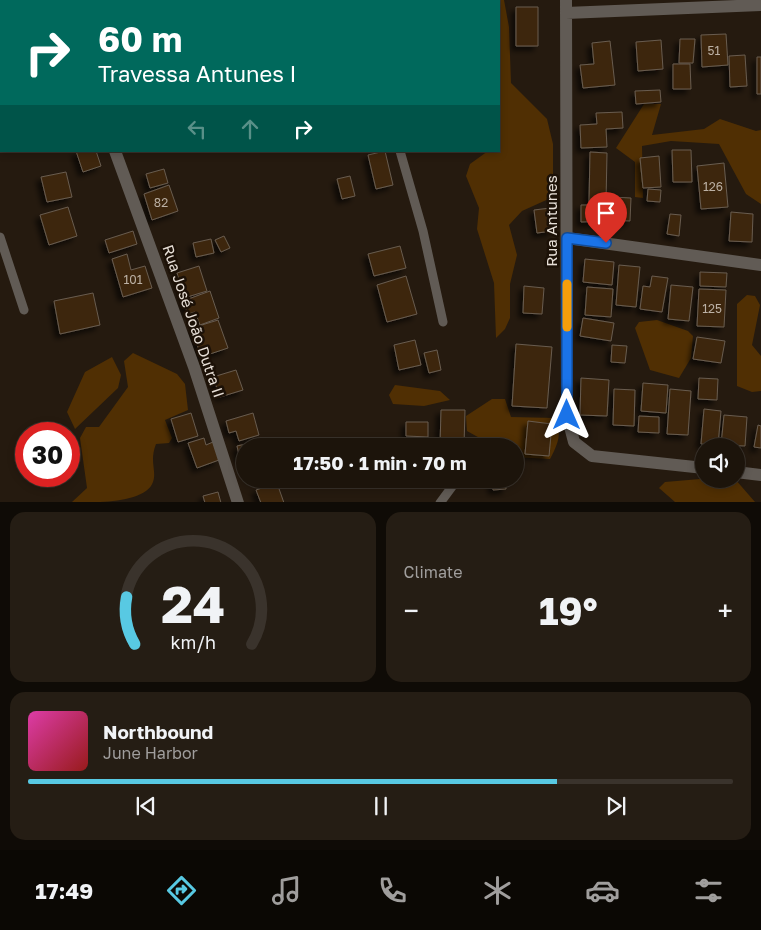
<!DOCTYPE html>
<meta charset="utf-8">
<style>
:root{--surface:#1c140b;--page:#251d14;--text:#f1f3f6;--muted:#a09e9d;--line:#3a332c;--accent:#58c9e3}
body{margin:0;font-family:"Golos Text",sans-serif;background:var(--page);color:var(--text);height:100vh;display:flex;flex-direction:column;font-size:19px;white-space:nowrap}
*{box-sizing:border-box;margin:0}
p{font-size:16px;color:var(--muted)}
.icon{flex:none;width:28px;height:28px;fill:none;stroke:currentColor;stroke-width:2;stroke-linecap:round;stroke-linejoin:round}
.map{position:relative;height:502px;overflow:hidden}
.details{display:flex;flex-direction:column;gap:10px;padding:10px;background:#0f0b06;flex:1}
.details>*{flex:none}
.banner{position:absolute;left:0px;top:0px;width:500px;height:152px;box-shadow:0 2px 8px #0003,0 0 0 1px var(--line);background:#00695c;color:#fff;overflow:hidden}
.tools{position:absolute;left:695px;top:438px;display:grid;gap:10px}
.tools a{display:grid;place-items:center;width:50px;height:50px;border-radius:50%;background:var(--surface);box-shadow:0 2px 8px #0003,0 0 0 1px var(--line);font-size:25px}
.speed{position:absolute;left:15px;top:422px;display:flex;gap:10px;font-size:25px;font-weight:700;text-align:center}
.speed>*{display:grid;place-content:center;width:65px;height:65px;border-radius:50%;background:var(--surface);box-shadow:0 2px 8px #0003,0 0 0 1px var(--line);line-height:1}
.speed .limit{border:8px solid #d22;background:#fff;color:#111}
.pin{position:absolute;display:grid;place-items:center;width:42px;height:42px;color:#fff;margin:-51px -21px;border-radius:50% 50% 50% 0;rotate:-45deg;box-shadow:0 0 5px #0007}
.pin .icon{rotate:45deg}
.me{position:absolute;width:55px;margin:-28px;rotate:0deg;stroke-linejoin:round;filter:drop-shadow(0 0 4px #0008)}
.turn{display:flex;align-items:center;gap:18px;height:105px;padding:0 15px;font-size:22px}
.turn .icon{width:65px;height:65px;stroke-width:2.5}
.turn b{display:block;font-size:35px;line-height:42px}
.lanes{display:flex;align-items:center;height:48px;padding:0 15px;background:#0003;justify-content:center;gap:25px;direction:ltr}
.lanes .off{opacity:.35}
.big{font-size:38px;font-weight:700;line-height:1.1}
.details .card{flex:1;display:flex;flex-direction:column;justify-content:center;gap:8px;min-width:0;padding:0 18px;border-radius:15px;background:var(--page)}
.details .dial{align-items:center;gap:0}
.dial svg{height:130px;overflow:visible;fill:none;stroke:var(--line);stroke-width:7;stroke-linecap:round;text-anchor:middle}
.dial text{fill:var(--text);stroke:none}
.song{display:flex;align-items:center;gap:15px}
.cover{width:60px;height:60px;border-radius:8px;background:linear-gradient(135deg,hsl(320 70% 55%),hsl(0 70% 35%))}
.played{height:5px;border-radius:2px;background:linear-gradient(90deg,var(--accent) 75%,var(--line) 75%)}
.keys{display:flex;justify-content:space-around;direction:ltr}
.heat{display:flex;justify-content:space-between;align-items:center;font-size:28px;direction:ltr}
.details .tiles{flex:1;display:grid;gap:10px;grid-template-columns:1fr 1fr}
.card:last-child{grid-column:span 2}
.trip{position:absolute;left:236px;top:438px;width:288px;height:50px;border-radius:25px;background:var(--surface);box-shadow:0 2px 8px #0003,0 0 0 1px var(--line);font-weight:700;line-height:50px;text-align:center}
.tabs{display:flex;height:80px;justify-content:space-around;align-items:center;background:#0b0804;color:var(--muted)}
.tabs .icon{width:35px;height:35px}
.tabs .active{color:var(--accent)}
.tabs b{font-size:22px;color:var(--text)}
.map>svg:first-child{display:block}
.green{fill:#502f03}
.building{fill:#3c270f;stroke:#695c4f;filter:url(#shadow)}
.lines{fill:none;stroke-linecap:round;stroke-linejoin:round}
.lane{stroke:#615b55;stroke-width:9}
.street{stroke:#615b55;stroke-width:12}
.route-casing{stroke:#114b97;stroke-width:12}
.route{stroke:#1a73e8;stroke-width:9}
.slow{stroke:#f59e0b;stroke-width:9}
.labels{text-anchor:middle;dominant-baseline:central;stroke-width:5;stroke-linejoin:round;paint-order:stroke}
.number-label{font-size:12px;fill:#bcb1a5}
.street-label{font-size:15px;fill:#e7dfd7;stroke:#1c1107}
</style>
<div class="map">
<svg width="761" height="503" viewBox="0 0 761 503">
<defs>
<filter id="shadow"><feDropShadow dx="-4.5" dy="4.5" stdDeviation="2.5" flood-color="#0009"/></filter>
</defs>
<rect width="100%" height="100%" fill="#251a0f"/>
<path class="green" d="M441 0H504L509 27 511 83 547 119 553 144V197L522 211 509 225 517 255 510 284V318L505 329 496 338 494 283 477 229 479 208 466 176 470 164 488 151H499V1Z
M644 104H661L652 135 704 129 720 119 756 131 761 130V204L746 194 719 144 671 141 642 146 643 198 635 197V162L616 148Z
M747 295 755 296 760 305 752 345 761 356V391L752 392 737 386V304Z
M657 320 688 331 693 336 691 358 679 378 650 370 635 328 639 322Z
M133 353 177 374 185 384 188 410 165 420 172 438 169 443 156 444C149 462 157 470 153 482 146 503 95 503 72 502L87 488 80 438 86 427H99L128 387 124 361Z
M112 357 121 375 118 388 75 429 67 412 85 372Z
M395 385 440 391 450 400 424 406 393 404 389 395Z
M492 399H505L511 417 556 418C562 434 558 444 550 459L515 457V446H494L467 431 466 416Z
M700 479H735L755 502H675L659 488 665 482Z"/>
<path class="building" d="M516 7H538V46H516Z
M726 34 728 65 702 67 701 35Z
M680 39H695L693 63H679Z
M661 40 663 69 638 71 636 42Z
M610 41 615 85 583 88 580 65 594 64 592 43Z
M745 55 747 86 730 87 729 56Z
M757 57H761V94H757Z
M673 64H690L691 89H673Z
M660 90 661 102 636 104 635 91Z
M622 112 623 128 606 129 607 147 581 148 580 125 597 124 596 113Z
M672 150H691L692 182H673Z
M76 151H96L101 166 83 172Z
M385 151 393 185 376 189 368 155Z
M590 152 607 153 606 202H589Z
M659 156 661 187 643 188 640 158Z
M724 163 728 207 701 209 697 166Z
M164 169 168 183 150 188 146 174Z
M66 172 72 197 47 202 41 177Z
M350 176 355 196 342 199 337 179Z
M169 185 178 211 152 220 144 194Z
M648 189 661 190 660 202 647 201Z
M612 197 631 198 630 221 611 220Z
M581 205H607L608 221 581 222Z
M68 207 77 236 49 245 40 215Z
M550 208 553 231 537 233 534 210Z
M731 212 753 214 752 242 729 241Z
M670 214 681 215 679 236 667 234Z
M133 231 137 244 109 253 105 240Z
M224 236 230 248 221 252 215 240Z
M211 239 214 253 196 257 193 243Z
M400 246 406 268 374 276 368 254Z
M127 254 131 270 145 266 152 288 123 297 112 259Z
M585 259 614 262 612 285 583 282Z
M619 265 640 267 636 307 616 305Z
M199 266 207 291 184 298 177 273Z
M700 272 727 273 726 287 700 286Z
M406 276 417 314 387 322 377 285Z
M652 276 668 278 662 312 640 309 643 286 650 287Z
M671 285 693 287 689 321 668 319Z
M524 286 544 288 542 314 523 313Z
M587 287 613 289 611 317 585 315Z
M699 289 726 290 724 327 697 326Z
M210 291 219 318 200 325 195 312 188 314 183 301Z
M93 293 100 325 60 334 54 301Z
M583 318 614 323 611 341 580 336Z
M218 320 228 348 201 357 192 328Z
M697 337 725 341 721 363 693 359Z
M415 340 421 365 399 370 394 345Z
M516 344 552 347 547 408 512 406Z
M612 345 627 346 625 363 611 362Z
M437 350 441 370 429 373 424 353Z
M236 370 243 390 220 397 213 377Z
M581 378 609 380 607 416 580 415Z
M699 378 718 379 717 400 698 399Z
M643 383 668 385 666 413 641 411Z
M614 389 635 390 634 426 613 425Z
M670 389 691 391 688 435 667 434Z
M704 409 721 411 718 445 701 444Z
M441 410H465L464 446H440Z
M191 413 198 436 178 442 171 419Z
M253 413 259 435 239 441 236 431 229 433 226 421Z
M724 415 747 417 745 446 721 445Z
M639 416 659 417V433L638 432Z
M528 421 552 424 549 456 525 454Z
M406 422H428V437L406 436Z
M758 425 761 426V448L754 447Z
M204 438 206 445 213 442 219 460 197 468 188 443Z
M255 442 256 446H245V458L240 459 237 446Z
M492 479H506V489L493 490Z
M277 483 284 503H261L256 490Z
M218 492 221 503H205L203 496Z"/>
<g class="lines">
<path class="lane" d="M358 0V1
M400 151 423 231 443 322
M0 237 24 310
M440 503 454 484 461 479"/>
<path class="street" d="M54 0 55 1
M566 0 567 415 574 442 592 456 704 468
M566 13 761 5
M115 151 194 367 238 503
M567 238 761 265
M736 472 761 475"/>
</g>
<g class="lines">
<defs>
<path id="route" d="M567 415V238L606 243"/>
</defs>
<use href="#route" class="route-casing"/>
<use href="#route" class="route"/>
<path class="slow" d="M567 284V327"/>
</g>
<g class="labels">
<g class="number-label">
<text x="714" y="50">51</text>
<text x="713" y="186">126</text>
<text x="161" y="202">82</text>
<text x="133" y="279">101</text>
<text x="712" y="308">125</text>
</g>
<g class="street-label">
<text transform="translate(551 221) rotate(-90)">Rua Antunes</text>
<text transform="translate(194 321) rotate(71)">Rua José João Dutra II</text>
</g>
</g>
</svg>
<div class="tools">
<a><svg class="icon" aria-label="sound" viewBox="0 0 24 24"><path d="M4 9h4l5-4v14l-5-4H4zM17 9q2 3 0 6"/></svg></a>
</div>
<div class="speed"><div class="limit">30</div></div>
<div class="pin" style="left:606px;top:243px;background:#d93025"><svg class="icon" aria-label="arrive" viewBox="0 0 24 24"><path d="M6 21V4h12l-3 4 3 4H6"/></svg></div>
<svg class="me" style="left:567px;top:415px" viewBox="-20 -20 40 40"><path d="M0-17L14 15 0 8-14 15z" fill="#1a73e8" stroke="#fff" stroke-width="4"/></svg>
<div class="trip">17:50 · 1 min · 70 m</div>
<div class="banner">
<div class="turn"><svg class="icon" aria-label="right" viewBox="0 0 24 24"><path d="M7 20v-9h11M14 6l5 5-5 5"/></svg><div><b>60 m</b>Travessa Antunes I</div></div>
<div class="lanes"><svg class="icon off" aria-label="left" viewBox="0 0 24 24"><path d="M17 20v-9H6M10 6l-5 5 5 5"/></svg><svg class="icon off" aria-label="ahead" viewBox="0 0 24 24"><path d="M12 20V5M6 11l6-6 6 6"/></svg><svg class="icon" aria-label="right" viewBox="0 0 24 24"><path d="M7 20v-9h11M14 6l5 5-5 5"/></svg></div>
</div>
</div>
<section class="details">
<div class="tiles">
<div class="card dial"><svg viewBox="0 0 100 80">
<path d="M14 69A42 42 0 1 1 86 69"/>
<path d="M14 69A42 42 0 0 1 9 40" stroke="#58c9e3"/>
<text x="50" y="56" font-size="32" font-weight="700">24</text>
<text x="50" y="72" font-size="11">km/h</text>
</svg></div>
<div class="card"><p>Climate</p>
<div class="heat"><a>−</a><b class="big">19°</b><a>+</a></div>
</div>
<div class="card">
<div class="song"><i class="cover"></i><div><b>Northbound</b><p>June Harbor</p></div></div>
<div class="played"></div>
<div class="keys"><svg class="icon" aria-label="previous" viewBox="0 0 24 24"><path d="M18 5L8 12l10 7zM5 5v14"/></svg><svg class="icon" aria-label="pause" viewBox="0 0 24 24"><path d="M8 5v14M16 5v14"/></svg><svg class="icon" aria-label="next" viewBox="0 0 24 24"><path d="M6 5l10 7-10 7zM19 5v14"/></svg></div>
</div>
</div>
</section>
<nav class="tabs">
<b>17:49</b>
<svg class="icon active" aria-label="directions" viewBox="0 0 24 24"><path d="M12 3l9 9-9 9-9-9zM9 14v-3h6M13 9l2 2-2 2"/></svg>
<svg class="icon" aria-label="music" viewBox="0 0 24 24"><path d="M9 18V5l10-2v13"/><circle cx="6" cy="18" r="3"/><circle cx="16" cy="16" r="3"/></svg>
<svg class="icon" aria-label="phone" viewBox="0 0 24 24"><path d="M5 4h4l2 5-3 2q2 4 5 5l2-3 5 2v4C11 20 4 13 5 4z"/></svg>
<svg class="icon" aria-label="climate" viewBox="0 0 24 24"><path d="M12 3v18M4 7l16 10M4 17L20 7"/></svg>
<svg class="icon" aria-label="car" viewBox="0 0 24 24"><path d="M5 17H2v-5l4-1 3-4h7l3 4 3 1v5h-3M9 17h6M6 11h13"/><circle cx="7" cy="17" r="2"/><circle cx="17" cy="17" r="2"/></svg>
<svg class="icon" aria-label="filters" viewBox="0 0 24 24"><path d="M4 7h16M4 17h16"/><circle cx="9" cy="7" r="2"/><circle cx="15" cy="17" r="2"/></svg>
</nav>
